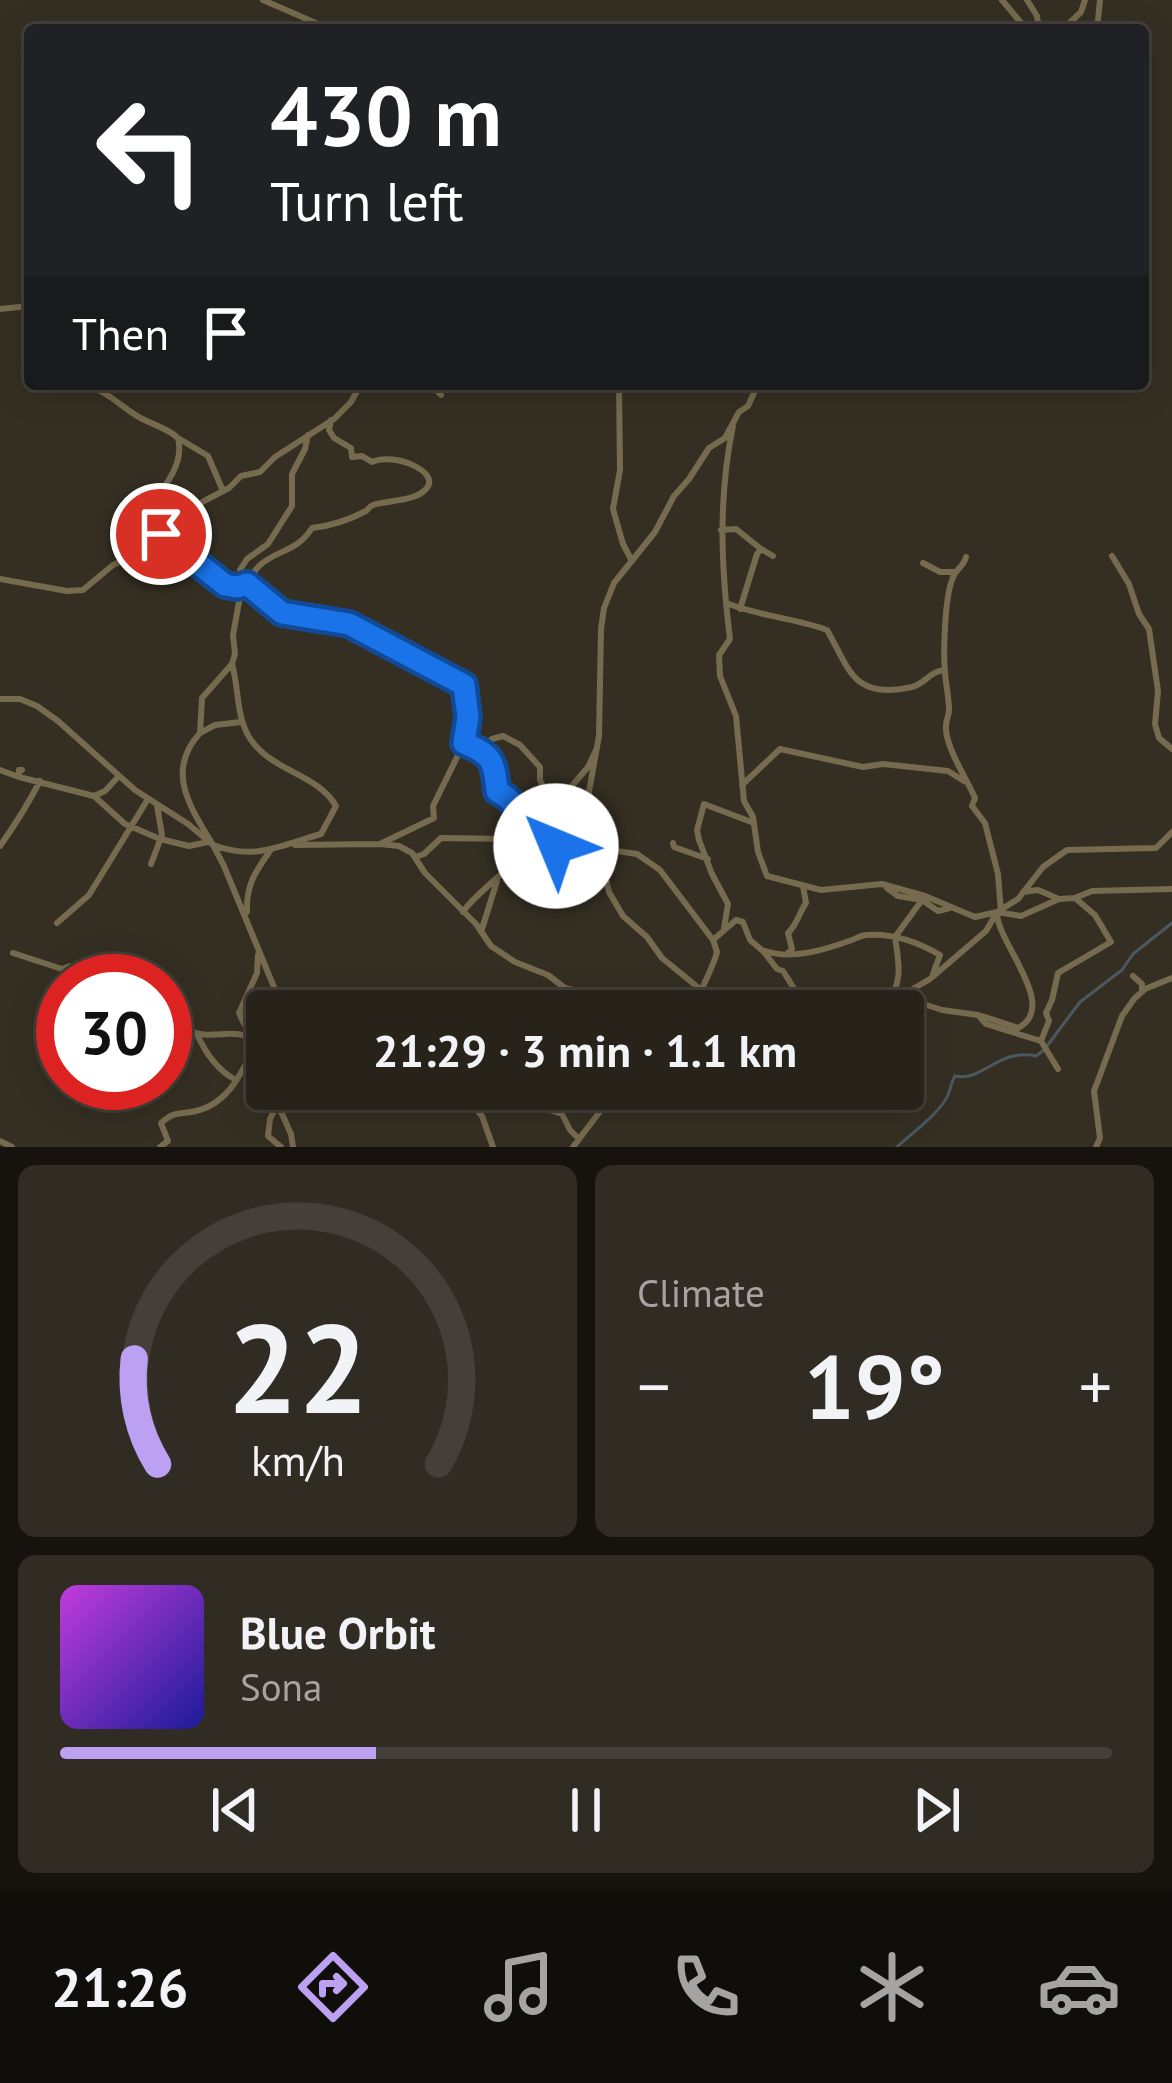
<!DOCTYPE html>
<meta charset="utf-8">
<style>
:root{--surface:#28231a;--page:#302b23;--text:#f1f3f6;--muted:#a5a4a2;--line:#444039;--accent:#bca0f2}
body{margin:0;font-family:"PT Sans",sans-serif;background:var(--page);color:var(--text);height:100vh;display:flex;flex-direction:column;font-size:45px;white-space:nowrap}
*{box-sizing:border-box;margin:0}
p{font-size:39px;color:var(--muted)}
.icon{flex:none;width:66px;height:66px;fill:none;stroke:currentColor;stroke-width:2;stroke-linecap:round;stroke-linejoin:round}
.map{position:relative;height:1147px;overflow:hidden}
.sheet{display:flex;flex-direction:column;gap:18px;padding:18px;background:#16130e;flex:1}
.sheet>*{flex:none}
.guide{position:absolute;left:24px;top:24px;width:1125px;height:366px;border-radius:12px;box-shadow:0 6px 30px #0003,0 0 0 3px var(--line);background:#202124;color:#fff;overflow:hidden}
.speed{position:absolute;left:36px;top:954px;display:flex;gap:24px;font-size:60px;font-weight:700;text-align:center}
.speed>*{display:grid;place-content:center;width:156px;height:156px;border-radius:50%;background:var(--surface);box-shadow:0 6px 30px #0003,0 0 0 3px var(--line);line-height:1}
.speed .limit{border:18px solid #d22;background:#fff;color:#111}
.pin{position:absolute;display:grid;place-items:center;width:102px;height:102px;color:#fff;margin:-51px;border:6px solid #fff;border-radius:50%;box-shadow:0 3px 12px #0007}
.me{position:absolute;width:132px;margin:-66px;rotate:315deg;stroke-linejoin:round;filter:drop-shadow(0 0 9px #0008)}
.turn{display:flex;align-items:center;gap:42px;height:252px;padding:0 48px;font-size:54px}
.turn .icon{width:156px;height:156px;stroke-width:2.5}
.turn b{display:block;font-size:84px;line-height:102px}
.then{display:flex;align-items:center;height:114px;padding:0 48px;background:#0003;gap:24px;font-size:45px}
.big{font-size:90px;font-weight:800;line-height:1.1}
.sheet .tile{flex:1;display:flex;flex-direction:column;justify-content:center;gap:18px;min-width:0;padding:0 42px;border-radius:18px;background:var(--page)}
.sheet .dial{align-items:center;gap:0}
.dial svg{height:312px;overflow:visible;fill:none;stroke:var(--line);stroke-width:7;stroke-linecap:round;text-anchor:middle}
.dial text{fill:var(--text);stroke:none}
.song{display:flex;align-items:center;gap:36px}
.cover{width:144px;height:144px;border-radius:18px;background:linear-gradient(135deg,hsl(290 70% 55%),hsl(240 70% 35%))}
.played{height:12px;border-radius:6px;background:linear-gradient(90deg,var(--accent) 30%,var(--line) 30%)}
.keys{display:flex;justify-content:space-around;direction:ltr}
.heat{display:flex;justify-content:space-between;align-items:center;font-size:66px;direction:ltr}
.sheet .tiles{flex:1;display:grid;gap:18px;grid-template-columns:1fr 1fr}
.tile:last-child{grid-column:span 2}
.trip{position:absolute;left:246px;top:990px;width:678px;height:120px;border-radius:12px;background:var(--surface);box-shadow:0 6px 30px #0003,0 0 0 3px var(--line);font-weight:800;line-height:120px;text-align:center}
.tabs{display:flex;height:192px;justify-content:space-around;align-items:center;background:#100e0a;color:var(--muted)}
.tabs .icon{width:84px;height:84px}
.tabs .current{color:var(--accent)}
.tabs b{font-size:54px;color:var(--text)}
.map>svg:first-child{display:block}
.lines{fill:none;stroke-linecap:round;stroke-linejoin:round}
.stream{stroke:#4b585f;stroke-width:3}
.street{stroke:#766b4e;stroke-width:6}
.route-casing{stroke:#114b97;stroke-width:30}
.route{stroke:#1a73e8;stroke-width:21}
</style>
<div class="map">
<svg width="1172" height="1147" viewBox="0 0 1172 1147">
<rect width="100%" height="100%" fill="#352f23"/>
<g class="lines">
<path class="stream" d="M897 1147C912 1133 940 1113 948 1095 951 1088 951 1082 955 1076 983 1082 998 1048 1036 1056L1044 1050 1080 1002 1122 970 1133 954 1172 923"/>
<path class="street" d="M263 0 332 30
M1002 0 1027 30
M1027 0 1037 16 1039 30
M1062 30 1081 12 1085 0
M1097 30 1100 0
M0 309 29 306
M84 384C106 391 116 402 134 414 148 424 165 426 178 438
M430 384 441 395
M619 384 620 470 613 509 623 544 632 561
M733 426C718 498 721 567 730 639L719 655 720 676 736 716 744 801 753 817 758 852 767 876 821 890 882 884 925 896 975 917 997 912 1021 916 1059 899
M308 435 305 449 292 474V506L268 544 247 559 240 570 246 584 282 613 349 624 464 685 468 717 464 743 433 806 434 818 380 844
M223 491 208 456 178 438C185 465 163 489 147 509 155 517 154 525 162 534 172 546 183 550 195 558 214 571 221 591 246 584L239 602 233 635 235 654 232 664 202 698 200 733C165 771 190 807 213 845 256 861 281 845 321 834L336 806C317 773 271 772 249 737 236 715 239 688 232 664
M721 530 736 529 761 549
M1112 556 1129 584 1139 614 1149 629 1158 691 1155 724 1159 738 1172 749
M966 557C963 568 955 569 952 580 945 598 943 651 945 673 946 685 949 698 949 710 949 716 945 722 946 729 947 750 967 779 975 798L972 806 985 823 998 874 1001 912
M923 563 940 572H956
M0 579 67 591 83 590 113 565 139 553 156 535 204 501 229 488 241 476 260 472 275 457 334 419 351 402 361 384
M246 584C248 581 257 568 259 566 277 549 296 553 312 528 331 526 349 520 366 511 368 509 370 506 373 505 386 500 415 502 426 489 442 472 394 452 372 462L362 456 352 457 351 448 334 438 329 430 331 420
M726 603C759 616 794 618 827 630 850 670 853 700 912 687 926 683 930 671 945 670
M740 609 757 554 761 549 773 556
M0 699H20L37 706 58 721 135 790 188 824 213 845 224 866 276 992V1011
M200 733 215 725 241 722
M464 743C493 755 494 762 497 791L519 807 525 821 548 844
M480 749 492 739 503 736 520 745 540 767V780L552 809 556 846
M0 770 19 777
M22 770H19V777L94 796 125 824 160 839 189 846 208 842
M742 785 780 749 863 767 883 764 948 771 964 781
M94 796 105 791 119 776
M554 822 561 815 571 787 588 767 597 748
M673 843 674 847 708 859
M295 845 380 844 399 846 412 853 425 873 476 924 491 946 515 962 548 975 565 988 617 1001 638 1011
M0 846C15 825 28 804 40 781
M597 848 637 854 660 870 713 940 717 952C711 975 699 986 697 1011
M584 850 605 875 609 892 623 916 647 937 662 958 700 989
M412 853 415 857 424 854 441 838 511 839 584 850 597 848 588 842 583 825 599 736 601 629 604 608 614 583 655 532 674 496 689 479 709 448 725 438 739 412 748 406 758 384
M151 864 162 835 157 806
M887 888 898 896 922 900
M1023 892 1038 890 1059 899 1075 898 1092 891 1172 889
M247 912C246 885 255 872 270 851
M463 912C471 899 526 851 540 845
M57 923 89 895 148 799
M724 928 728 904 712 874 699 840 697 830 704 804 754 823
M481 932 497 881
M713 940 736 920 743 922 750 940 764 952 777 969 783 971 795 990 835 1007 849 1010 908 999 942 1010 978 1015 986 1024 1041 1041 1058 1069
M765 951C792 960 824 950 849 941 858 938 858 936 866 935 892 933 918 942 940 955L933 974
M13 953 62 969 71 975
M788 953 792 949 788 933C797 925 799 913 806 903L803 886
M62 969 70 966 89 972 144 977 153 981
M1133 976 1142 984V991
M165 993 180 1009 185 1023
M899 997 930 979 986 931 997 912 1018 899 1043 867 1067 850 1156 848 1172 832
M888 1004C903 979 899 964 895 937L922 900 938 911 950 908
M982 1016 1018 1028C1059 1007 1000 946 997 915
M165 1023 172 1026 185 1023 187 1029C214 1044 234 1022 262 1045
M267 1032C257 1056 252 1065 267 1088
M197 1034C205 1052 218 1070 234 1079
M250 1036 239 1013 257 973 258 955
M1041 1041 1049 1021 1046 1013 1052 1000 1058 973 1111 942 1095 915 1075 898
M271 1089 291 1134 293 1147
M465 1089 469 1100 526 1102 562 1114 570 1130 578 1138
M471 1103 482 1116 493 1147
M277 1105 270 1119 268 1136 281 1147
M0 1141 12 1147
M160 1147 168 1141 161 1123C176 1110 178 1115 196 1111 230 1103 244 1069 257 1040
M573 1147 617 1089
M1096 1147 1100 1138 1094 1091 1122 1016 1134 999 1145 989 1172 978"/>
</g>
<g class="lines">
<defs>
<path id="route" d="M161 534 225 585 237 587 247 584 282 613 349 624 464 685 468 717 464 743C493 755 494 761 497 791 523 804 529 837 556 846"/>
</defs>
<use href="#route" class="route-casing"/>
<use href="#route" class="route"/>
</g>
</svg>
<div class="speed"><div class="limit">30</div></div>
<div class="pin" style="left:161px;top:534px;background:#d93025"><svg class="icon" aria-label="arrive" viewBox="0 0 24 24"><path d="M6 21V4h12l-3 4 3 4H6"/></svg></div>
<svg class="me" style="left:556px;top:846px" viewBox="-20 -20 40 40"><circle r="19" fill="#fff"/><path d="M0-13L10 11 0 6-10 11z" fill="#1a73e8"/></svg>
<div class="trip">21:29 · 3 min · 1.1 km</div>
<div class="guide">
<div class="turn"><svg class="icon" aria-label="left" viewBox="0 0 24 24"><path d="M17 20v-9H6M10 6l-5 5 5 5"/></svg><div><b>430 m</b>Turn left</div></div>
<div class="then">Then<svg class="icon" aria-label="arrive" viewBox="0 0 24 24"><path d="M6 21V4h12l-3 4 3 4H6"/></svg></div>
</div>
</div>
<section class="sheet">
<div class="tiles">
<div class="tile dial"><svg viewBox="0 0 100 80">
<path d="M14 69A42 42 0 1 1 86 69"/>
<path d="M14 69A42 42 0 0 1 8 42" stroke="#bca0f2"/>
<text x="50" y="56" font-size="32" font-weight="700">22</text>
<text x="50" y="72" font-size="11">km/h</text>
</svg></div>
<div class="tile"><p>Climate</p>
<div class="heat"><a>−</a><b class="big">19°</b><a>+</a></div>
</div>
<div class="tile">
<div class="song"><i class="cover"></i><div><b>Blue Orbit</b><p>Sona</p></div></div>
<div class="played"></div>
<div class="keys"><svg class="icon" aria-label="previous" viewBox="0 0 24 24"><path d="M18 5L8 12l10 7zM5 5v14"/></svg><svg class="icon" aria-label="pause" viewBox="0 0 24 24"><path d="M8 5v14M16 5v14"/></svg><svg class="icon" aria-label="next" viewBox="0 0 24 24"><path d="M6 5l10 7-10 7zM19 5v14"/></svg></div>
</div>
</div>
</section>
<nav class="tabs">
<b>21:26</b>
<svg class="icon current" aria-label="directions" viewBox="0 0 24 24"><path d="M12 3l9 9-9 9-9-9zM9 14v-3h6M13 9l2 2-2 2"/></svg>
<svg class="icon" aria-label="music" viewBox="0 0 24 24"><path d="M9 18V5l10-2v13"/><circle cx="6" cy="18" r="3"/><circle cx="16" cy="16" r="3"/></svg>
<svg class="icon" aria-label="phone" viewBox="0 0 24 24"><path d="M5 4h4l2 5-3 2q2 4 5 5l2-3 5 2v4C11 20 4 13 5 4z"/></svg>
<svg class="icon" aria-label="climate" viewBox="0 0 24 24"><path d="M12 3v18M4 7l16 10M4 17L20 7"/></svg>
<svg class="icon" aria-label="car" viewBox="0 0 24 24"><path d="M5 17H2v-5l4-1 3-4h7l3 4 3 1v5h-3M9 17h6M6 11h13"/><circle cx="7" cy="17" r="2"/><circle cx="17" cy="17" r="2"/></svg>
</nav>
